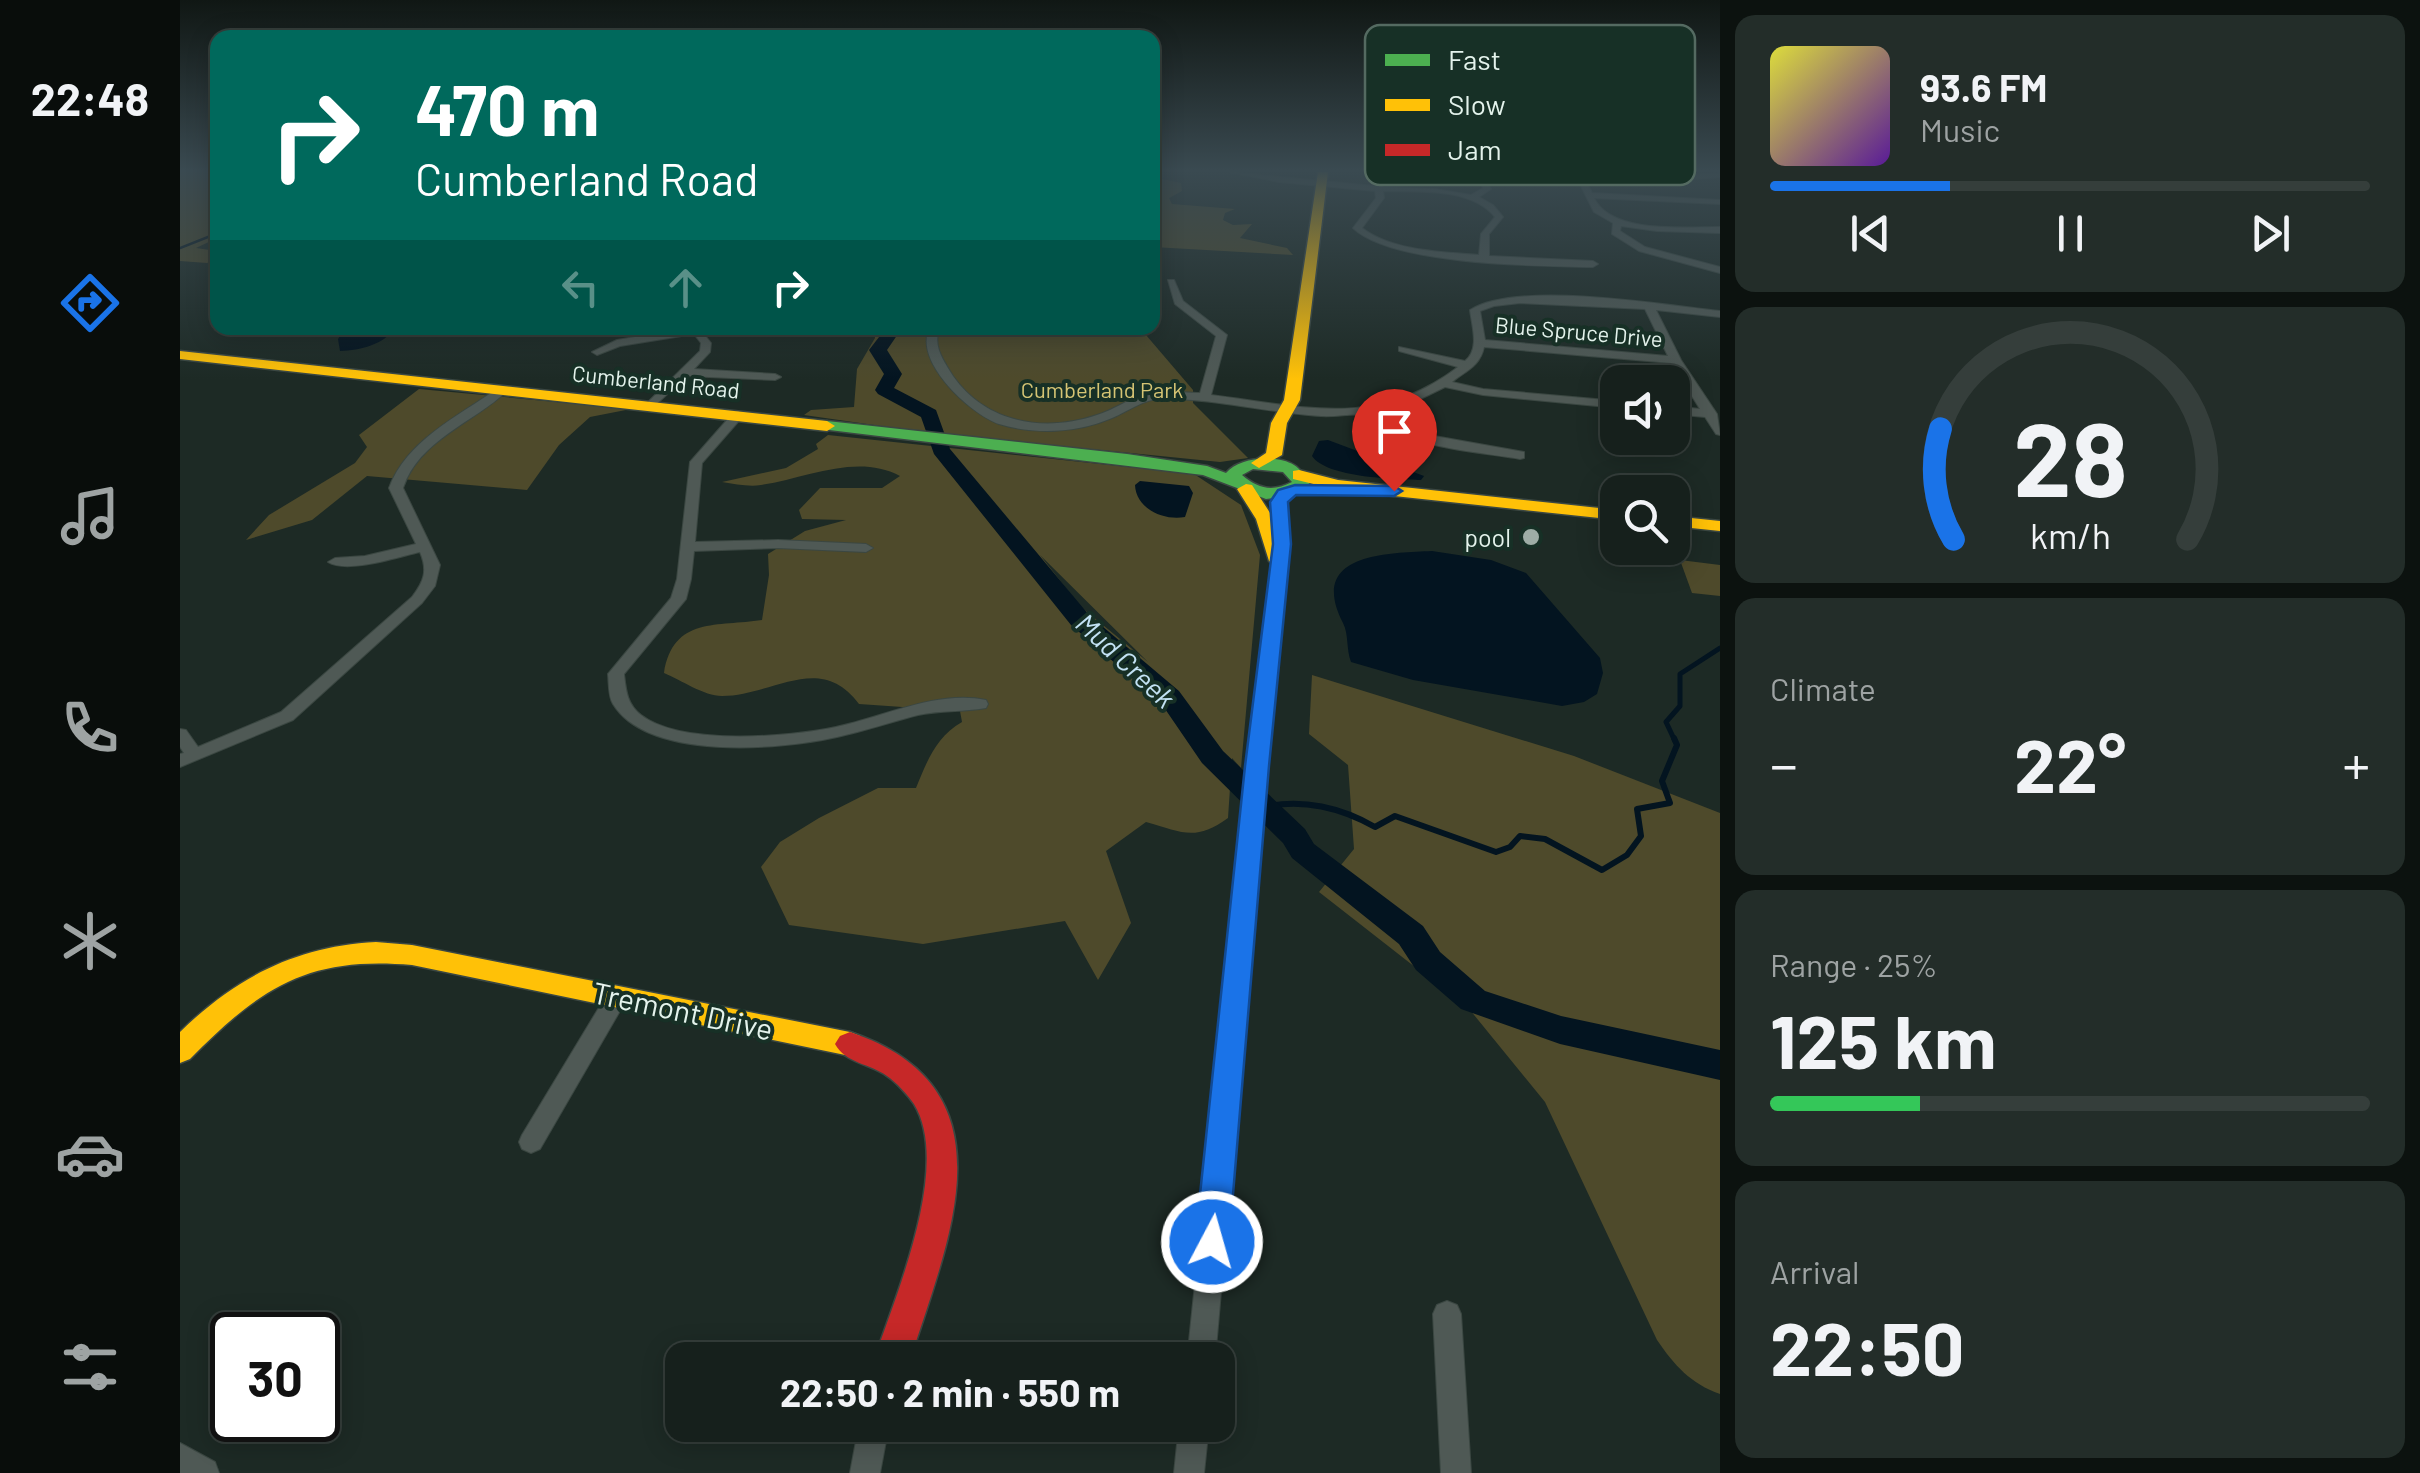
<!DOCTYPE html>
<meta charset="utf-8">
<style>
:root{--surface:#16201c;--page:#232d29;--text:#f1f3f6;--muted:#9ea3a3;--line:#353e3b;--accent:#1a73e8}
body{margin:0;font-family:Barlow,sans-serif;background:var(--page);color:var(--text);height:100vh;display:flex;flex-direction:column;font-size:38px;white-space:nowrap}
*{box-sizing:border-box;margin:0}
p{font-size:32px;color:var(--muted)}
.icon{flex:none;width:55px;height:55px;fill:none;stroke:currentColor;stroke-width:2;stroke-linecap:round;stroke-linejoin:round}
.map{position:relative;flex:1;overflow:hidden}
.details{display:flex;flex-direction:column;gap:15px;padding:15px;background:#0c120f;width:700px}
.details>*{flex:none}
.top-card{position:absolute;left:30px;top:30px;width:950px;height:305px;border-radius:20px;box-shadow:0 5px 25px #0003,0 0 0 2px var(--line);background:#00695c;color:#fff;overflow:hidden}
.tools{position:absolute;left:1420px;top:365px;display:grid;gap:20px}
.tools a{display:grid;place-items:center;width:90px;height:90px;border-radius:20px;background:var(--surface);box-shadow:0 5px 25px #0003,0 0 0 2px var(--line);font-size:50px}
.speed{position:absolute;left:30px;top:1312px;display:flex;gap:20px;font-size:50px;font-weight:700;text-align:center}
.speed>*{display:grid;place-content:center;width:130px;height:130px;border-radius:50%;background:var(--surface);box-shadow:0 5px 25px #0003,0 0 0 2px var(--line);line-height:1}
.speed .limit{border:5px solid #111;border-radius:15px;background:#fff;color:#111}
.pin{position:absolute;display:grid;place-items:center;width:85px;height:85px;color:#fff;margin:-102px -42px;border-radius:50% 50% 50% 0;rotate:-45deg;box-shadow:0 0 10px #0007}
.pin .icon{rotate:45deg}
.me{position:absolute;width:110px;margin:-55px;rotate:6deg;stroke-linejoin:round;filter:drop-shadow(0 0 8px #0008)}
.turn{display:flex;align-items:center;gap:35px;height:210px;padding:0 40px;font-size:45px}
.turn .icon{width:130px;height:130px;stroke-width:2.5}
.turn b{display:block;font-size:70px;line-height:85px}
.lanes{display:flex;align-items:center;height:95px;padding:0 40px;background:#0003;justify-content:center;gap:50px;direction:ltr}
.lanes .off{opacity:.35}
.big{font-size:75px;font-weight:700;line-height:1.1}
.details .tile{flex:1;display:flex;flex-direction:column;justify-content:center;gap:15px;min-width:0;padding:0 35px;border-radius:20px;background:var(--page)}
.details .dial{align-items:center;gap:0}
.dial svg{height:260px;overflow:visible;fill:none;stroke:var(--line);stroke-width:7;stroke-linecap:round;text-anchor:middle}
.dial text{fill:var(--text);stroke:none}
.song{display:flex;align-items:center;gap:30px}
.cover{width:120px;height:120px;border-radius:15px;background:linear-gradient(135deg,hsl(60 70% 55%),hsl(270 70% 35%))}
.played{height:10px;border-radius:5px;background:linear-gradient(90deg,var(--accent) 30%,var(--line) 30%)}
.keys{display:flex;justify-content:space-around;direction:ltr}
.heat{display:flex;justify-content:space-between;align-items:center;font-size:55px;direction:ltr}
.charge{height:15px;border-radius:8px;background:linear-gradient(90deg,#34c759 25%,var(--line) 0)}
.trip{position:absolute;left:485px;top:1342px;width:570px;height:100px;border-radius:20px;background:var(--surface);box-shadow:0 5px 25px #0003,0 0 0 2px var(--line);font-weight:700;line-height:100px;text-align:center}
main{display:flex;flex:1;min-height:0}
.tabs{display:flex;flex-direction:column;width:180px;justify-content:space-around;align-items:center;background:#090d0b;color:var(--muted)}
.tabs .icon{width:70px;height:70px}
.tabs .on{color:var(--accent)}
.tabs b{font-size:45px;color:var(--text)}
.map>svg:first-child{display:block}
.green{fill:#4e4a2b;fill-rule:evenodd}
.water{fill:#031420}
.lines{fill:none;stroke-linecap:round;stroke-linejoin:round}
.stream-far2{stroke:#031420;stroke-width:2.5}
.stream-far1{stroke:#031420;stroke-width:5}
.stream{stroke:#031420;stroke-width:6}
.river{fill:#031420;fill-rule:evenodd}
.street-casing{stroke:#3b4742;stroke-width:2}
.fast-casing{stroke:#3b4742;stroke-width:3}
.slow-casing{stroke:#3b4742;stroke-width:3}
.jam-casing{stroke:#3b4742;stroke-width:3}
.street{fill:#4f5955;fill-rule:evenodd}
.fast{fill:#4caf50;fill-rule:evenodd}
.slow{fill:#ffc107;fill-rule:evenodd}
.jam{fill:#c62828;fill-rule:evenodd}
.route{fill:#1a73e8;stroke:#114b97;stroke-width:2.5}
.poi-dot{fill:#9eada6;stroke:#173026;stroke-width:4}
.labels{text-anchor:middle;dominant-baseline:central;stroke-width:8;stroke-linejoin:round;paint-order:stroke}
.far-street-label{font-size:22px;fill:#e4f3ec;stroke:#173026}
.far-park-label{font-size:22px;fill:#d5c474;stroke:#173026}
.poi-label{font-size:25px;fill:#e4f3ec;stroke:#173026;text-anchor:end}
.water-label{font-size:28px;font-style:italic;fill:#c3e2f4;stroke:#173026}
.near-street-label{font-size:30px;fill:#e4f3ec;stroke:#173026}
.key{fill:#173026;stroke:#546a61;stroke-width:2.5}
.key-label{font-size:28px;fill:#e4f3ec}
</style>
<main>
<nav class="tabs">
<b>22:48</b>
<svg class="icon on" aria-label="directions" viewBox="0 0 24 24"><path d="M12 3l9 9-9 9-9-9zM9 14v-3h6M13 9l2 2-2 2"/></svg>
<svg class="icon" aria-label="music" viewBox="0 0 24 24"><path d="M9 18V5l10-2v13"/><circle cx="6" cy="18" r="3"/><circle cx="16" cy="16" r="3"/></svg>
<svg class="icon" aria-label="phone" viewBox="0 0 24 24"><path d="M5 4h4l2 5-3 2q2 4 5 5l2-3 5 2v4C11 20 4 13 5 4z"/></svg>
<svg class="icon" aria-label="climate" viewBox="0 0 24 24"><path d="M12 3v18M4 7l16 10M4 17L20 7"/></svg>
<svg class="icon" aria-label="car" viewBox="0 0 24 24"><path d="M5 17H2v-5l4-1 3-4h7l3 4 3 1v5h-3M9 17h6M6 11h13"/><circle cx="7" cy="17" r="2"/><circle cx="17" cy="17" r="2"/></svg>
<svg class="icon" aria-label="filters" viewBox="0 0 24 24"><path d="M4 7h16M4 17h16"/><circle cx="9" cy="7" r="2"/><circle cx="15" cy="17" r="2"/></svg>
</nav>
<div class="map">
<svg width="1540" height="1473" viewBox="0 0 1540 1473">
<rect width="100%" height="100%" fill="#1d2a25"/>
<path class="green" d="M0 172H37V238L16 248 37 251V258L27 263 0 261Z
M972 177 1001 183 1002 191 989 198 992 204 1055 209 1045 213 1043 220 1053 225 1072 224 1060 238 1107 248 1113 255 973 247Z
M694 328H960L1013 390V403L1068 458 1040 462 750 433 624 415 631 410 674 407 677 369 695 338Z
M239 389 451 409 410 417 379 445 347 490 187 476 132 520 66 540 89 515 175 463 187 447 179 435Z
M648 435 1014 474 1061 505 1080 555 1061 768 1052 758 1048 818C1015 842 1002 832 966 822L926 851 951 923 918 980 885 921 743 944 609 925 581 867 600 842 639 818 698 788H736C747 761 756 737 782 722L780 711 679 704C640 651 593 696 542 696 524 696 501 680 484 673 493 616 538 627 582 620L589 575 588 554 625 531 666 520 622 519 619 510 640 488H702L720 476C677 453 627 478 581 485 569 487 555 484 542 482L606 468 638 449 636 444ZM860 555 968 662 901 607Z
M1500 560 1540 565V596L1512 593Z
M1132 675 1394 756 1540 813V1394C1511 1384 1494 1365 1477 1340L1365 1102 1290 1010 1139 892 1174 849 1168 765 1129 734Z"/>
<path class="water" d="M166 328H215C203 345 181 350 160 351L158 339Z
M1148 440 1244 476 1241 480C1215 479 1147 478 1132 456L1139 441Z
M960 481 1009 486 1013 493 1005 517C984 521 956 509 955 485Z
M1252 551 1311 560 1346 573 1420 658 1423 673 1417 694 1404 702 1382 706 1233 680 1171 662C1166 649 1169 635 1163 623 1128 555 1202 553 1252 551Z"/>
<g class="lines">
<path class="stream-far2" d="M0 248 38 233"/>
<path class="stream-far1" d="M1495 741 1486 722 1500 706V674L1540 648"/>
<path class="stream" d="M1085 807C1122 798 1162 808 1195 827L1215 816 1316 852 1330 847 1340 836 1365 839 1422 870 1447 855 1461 836 1457 809 1490 803 1482 781 1497 745 1494 738"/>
<path class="river" d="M706 328H722L707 350 722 374 714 388 756 410 770 449 909 615 999 691 1043 751 1125 829 1134 844 1243 926 1260 952 1305 991 1381 1016 1540 1050V1080L1380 1044 1281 1009 1236 970 1219 944 1112 858 1103 843 1022 763 981 703 891 625 754 454 741 417 698 394 695 390 704 374 689 350Z"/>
<defs>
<path id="street" d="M1049 172 1195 186 1193 172H1201L1203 187 1255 189 1291 195 1303 188 1293 172H1301L1311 189 1299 197 1313 205 1323 217 1309 234V256L1413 261 1418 264 1413 267C1357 266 1212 265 1173 228L1196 198 1195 191 1099 182ZM1203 191C1238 192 1291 187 1315 217L1301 234 1299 255C1262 252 1212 251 1182 228L1204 198Z
M1540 173V177L1491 181 1430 178 1408 185 1412 193 1540 200V204L1414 198C1431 234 1504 227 1540 227V233L1477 231 1441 226 1440 231 1465 247 1540 267V273L1459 251 1432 234 1433 223 1414 212 1400 184 1429 174 1491 177Z
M988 280H994L1003 301 1047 335 1031 395C1126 407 1196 429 1278 367L1219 351V347L1285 361C1300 349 1292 327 1290 310 1337 280 1482 305 1540 311V317L1476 310 1501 360 1537 414 1540 435 1536 434 1525 417 1492 414V406L1520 409 1491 363 1304 347C1300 366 1287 370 1272 382L1303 389 1438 401V408L1303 395 1265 387 1224 407 1202 412 1243 434 1344 452V458L1340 459C1311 454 1260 449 1234 439 1219 434 1203 416 1187 415 1173 413 1157 417 1141 416 1088 413 1035 398 981 399 963 399 949 411 932 418 897 433 855 435 819 424 790 414 732 360 750 328H760C752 345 763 360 773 376 806 423 864 433 917 415 934 410 949 398 967 394 984 389 1003 393 1020 393L1036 336 995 304ZM1340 303 1465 309 1488 356 1305 340 1300 311 1314 306Z
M509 328H539L523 333 531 343 530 352 514 369 595 374 601 377 595 380 507 376 471 409 467 407V403L520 351 521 343 514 334 440 346 417 355 412 352 437 340Z
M317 389 327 391C293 423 239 440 223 488L260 565 255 586 242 603 113 720 0 767V754L4 753 0 747V729L6 730 18 747 101 712 232 597C244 581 248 571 240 552 217 557 167 574 148 562L155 558 185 556 236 544 209 488C226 441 278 416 317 389Z
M558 411 564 415 522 463 515 542 598 540 686 544 693 548 686 552 598 548 514 551 511 579 506 599 444 674C446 691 447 704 461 715 501 746 609 737 656 727 704 717 756 690 806 700L808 704 806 708C784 712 761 710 738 715 711 722 684 731 657 737 600 750 468 761 433 704 428 696 429 683 428 674L491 598 497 579 510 462 554 412Z
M1098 557 1105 561 1035 1360H1007L1091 561Z
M437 988 445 991 448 997 360 1149 351 1153 342 1149 339 1142 342 1135 429 991Z
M1267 1301 1277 1305 1281 1314 1291 1473H1261L1253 1314 1257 1305Z
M679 1425H709L700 1473H670Z
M999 1425H1029L1024 1473H994Z
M0 1443 35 1462 39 1473H0Z"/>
<path id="fast" d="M647 421 947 454 1027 466 1046 473C1059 457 1096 454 1114 465 1120 468 1126 478 1130 483L1110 496 1086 499 1023 475 641 429 639 426ZM1073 469 1103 472 1112 482C1093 492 1078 489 1062 475Z"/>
<path id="slow" d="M1138 172H1148L1120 400 1107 423 1102 455 1079 468 1071 463 1086 453 1091 423 1104 400Z
M0 351 647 421 655 426 647 431 0 359Z
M1119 470 1158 480 1438 510V520L1158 490 1113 479V471Z
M1066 484 1072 485 1094 519 1107 561 1105 565 1098 567 1089 561 1076 519 1057 489Z
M1492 516 1540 521V531L1492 526Z
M196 942 232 945 670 1032 680 1036 685 1044 680 1052 670 1056 232 965C128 956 81 987 10 1059L0 1063V1032C56 977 117 946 196 942Z"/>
<path id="jam" d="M670 1032C837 1088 769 1238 730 1360H694C715 1297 772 1166 734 1104 728 1095 716 1082 707 1076 691 1064 665 1063 655 1044L660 1036Z"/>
</defs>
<use href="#street" class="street-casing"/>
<use href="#fast" class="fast-casing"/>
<use href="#slow" class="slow-casing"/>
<use href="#jam" class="jam-casing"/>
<use href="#street" class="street"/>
<use href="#fast" class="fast"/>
<use href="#slow" class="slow"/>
<use href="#jam" class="jam"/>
</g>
<linearGradient id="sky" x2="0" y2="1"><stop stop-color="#101714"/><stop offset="0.45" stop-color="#3a4a51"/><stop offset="1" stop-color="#3a4a51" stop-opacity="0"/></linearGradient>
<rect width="1540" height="379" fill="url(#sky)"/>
<path class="route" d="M1115 485 1214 486 1222 491 1214 496 1116 495 1108 502 1111 544 1089 766 1049 1242 1044 1253 1032 1258 1020 1253 1015 1242 1065 766 1093 544 1090 502 1098 490Z"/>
<circle class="poi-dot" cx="1351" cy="537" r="10"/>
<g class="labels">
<g class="far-street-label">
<text transform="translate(1399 331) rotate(5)">Blue Spruce Drive</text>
<text transform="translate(476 381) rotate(6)">Cumberland Road</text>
</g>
<g class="far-park-label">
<text x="922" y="389">Cumberland Park</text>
</g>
<g class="poi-label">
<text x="1331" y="537">pool</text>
</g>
<g class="water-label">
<text transform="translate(946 660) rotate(43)">Mud Creek</text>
</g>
<g class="near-street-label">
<text transform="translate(503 1010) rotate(12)">Tremont Drive</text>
</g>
</g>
<rect x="1185" y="25" width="330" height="160" rx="15" class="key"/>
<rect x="1205" y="54" width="45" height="12" fill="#4caf50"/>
<rect x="1205" y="99" width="45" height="12" fill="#ffc107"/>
<rect x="1205" y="144" width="45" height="12" fill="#c62828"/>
<g class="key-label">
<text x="1268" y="70">Fast</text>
<text x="1268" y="115">Slow</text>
<text x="1268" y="160">Jam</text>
</g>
</svg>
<div class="tools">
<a><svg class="icon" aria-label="sound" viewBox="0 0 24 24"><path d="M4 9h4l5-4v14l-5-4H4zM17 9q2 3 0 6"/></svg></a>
<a><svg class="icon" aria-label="search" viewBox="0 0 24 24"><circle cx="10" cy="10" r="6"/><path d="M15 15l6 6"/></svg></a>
</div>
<div class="speed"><div class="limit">30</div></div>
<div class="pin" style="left:1214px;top:491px;background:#d93025"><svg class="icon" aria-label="arrive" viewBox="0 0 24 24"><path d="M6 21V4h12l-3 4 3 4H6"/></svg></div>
<svg class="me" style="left:1032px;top:1242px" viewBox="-20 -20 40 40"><circle r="17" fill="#1a73e8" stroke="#fff" stroke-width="3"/><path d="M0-11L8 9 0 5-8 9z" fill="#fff"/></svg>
<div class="trip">22:50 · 2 min · 550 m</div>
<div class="top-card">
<div class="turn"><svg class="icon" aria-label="right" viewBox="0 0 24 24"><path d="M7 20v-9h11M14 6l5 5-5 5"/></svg><div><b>470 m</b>Cumberland Road</div></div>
<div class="lanes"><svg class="icon off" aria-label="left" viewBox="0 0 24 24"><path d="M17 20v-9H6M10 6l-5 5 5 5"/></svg><svg class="icon off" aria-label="ahead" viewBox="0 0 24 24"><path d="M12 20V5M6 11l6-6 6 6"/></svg><svg class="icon" aria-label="right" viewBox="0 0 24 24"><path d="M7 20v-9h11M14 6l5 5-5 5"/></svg></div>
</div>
</div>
<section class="details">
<div class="tile">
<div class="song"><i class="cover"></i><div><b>93.6 FM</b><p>Music</p></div></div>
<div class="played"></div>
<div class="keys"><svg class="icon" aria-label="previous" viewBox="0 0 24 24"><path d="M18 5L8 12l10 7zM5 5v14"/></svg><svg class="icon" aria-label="pause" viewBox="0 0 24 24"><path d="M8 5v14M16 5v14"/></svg><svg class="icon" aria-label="next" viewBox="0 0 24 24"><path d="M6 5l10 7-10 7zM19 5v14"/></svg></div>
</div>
<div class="tile dial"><svg viewBox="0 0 100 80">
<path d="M14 69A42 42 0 1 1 86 69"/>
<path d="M14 69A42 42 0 0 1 10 35" stroke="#1a73e8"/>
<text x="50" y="56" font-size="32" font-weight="700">28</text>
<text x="50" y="72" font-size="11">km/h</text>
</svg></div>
<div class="tile"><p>Climate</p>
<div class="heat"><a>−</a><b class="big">22°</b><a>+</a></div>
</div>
<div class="tile"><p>Range · 25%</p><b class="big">125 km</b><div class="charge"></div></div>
<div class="tile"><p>Arrival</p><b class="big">22:50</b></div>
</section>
</main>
